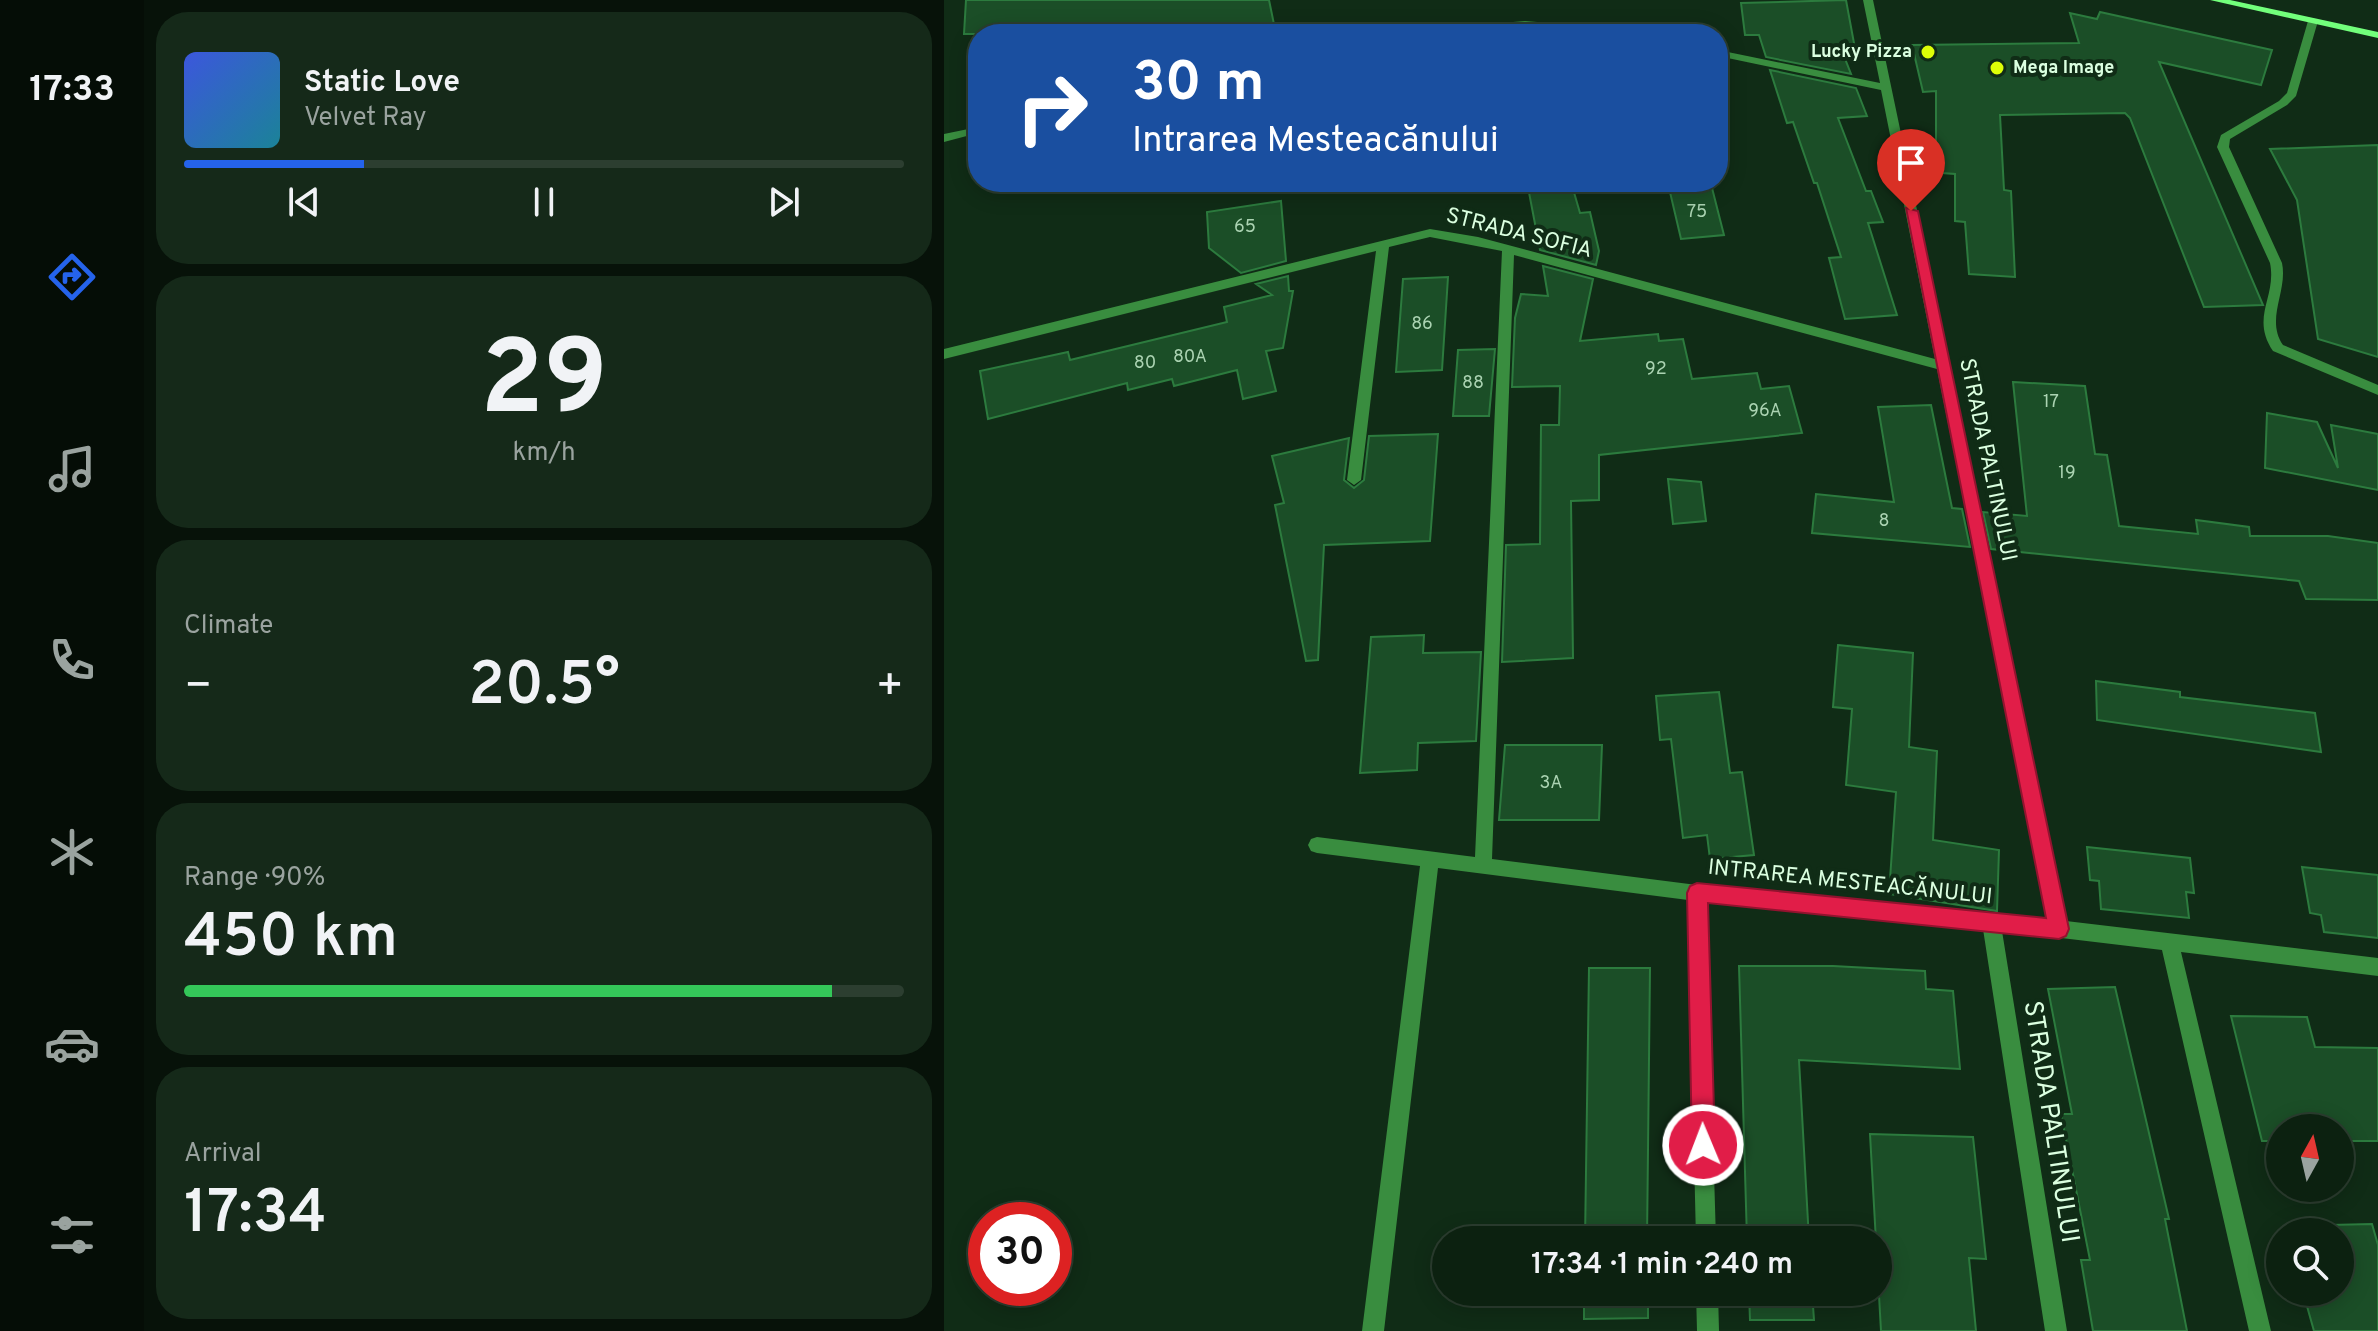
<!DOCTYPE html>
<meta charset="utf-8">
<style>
:root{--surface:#0c2110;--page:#152919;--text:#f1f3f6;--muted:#9aa39f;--line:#2c3e30;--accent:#2563eb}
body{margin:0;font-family:Overpass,sans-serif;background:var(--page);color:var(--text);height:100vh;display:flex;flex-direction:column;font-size:30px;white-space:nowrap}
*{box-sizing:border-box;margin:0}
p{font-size:26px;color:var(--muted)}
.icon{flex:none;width:44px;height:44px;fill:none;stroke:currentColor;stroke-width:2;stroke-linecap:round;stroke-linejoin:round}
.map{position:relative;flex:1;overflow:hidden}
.details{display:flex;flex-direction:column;gap:12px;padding:12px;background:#071209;width:800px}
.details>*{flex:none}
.top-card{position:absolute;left:24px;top:24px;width:760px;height:168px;border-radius:32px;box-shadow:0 4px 20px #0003,0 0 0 2px var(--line);background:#1a4fa0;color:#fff;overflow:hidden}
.needle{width:52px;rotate:8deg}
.buttons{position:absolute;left:1322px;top:1114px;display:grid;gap:16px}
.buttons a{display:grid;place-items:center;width:88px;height:88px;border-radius:50%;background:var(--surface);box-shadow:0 4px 20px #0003,0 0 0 2px var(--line);font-size:40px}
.speed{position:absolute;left:24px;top:1202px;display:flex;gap:16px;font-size:40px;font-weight:700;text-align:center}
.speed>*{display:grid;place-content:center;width:104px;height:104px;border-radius:50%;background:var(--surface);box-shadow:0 4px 20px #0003,0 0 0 2px var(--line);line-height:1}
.speed .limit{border:12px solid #d22;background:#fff;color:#111}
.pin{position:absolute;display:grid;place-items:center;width:68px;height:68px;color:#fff;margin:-82px -34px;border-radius:50% 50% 50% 0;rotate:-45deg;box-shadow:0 0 8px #0007}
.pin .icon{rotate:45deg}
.me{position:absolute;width:88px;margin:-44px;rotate:359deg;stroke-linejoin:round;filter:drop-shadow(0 0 6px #0008)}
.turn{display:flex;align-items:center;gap:28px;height:168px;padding:0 32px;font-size:36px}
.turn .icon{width:104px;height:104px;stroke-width:2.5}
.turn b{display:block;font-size:56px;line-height:68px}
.big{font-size:60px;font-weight:600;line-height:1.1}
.details .card{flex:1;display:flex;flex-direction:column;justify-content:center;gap:12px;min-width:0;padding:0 28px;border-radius:32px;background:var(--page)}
.details .dial{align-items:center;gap:0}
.dial b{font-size:104px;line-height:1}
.song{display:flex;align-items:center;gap:24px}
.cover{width:96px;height:96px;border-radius:12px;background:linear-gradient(135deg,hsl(230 70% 55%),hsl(190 70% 35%))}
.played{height:8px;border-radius:4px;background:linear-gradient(90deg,var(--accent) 25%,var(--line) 25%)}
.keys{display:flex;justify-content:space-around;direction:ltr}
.heat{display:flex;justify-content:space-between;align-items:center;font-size:44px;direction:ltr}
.charge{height:12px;border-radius:6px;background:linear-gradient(90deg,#34c759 90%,var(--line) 0)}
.trip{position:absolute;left:488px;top:1226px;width:460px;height:80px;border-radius:40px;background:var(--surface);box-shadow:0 4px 20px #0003,0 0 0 2px var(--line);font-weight:600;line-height:80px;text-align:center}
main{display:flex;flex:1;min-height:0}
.menu{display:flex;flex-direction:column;width:144px;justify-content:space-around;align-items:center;background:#050d06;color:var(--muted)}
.menu .icon{width:56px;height:56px}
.menu .selected{color:var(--accent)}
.menu b{font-size:36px;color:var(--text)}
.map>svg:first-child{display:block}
.building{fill:#1b4e27;stroke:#2c7b3e;stroke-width:2}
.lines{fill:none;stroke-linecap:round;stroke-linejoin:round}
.lane{fill:#398d3f;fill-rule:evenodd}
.street{fill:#398d3f;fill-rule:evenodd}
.secondary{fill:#72ff7b;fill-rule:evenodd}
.route{fill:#e11d48;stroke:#92132f;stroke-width:2}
.poi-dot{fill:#ddff07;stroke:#102c16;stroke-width:3}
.labels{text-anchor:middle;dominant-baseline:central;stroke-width:8;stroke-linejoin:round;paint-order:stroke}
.far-poi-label{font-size:18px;font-weight:bold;fill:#dbffe0;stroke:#102c16;text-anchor:end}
.number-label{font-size:18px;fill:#abd3b2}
.street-label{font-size:22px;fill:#dbffe0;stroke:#102c16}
.near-street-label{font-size:26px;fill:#dbffe0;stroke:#102c16}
</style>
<main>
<nav class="menu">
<b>17:33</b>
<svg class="icon selected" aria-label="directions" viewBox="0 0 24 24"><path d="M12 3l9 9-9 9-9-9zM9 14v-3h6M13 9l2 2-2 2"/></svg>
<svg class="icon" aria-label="music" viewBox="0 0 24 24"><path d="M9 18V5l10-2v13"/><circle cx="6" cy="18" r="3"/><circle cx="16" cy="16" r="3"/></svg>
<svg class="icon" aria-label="phone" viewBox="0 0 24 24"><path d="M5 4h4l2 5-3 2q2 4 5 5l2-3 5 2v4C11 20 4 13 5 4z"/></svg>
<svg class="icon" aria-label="climate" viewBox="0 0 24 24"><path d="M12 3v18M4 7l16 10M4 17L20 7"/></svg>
<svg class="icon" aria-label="car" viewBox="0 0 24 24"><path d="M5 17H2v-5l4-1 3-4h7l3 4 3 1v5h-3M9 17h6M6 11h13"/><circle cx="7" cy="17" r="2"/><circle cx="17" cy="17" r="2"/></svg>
<svg class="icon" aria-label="filters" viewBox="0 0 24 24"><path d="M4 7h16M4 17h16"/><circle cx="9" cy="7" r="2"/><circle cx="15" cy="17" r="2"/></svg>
</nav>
<section class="details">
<div class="card">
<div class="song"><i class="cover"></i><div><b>Static Love</b><p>Velvet Ray</p></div></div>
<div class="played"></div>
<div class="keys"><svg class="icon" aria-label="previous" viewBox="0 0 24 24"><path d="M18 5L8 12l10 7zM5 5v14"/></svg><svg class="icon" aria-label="pause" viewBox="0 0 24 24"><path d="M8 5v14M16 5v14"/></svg><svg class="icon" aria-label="next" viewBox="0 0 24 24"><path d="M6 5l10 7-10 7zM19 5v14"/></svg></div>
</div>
<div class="card dial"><b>29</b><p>km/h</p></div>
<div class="card"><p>Climate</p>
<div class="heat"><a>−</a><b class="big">20.5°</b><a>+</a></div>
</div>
<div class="card"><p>Range · 90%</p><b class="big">450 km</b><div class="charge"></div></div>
<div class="card"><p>Arrival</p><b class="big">17:34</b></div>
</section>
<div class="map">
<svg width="1434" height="1331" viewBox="0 0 1434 1331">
<rect width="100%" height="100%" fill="#102c16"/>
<path class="building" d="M22 0H325L332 34H20Z
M902 0 912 54 898 51 907 74 822 57 815 35H801L797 3Z
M1156 12 1328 50 1317 85 1215 62 1319 305 1260 307 1186 118 1181 113 1056 115 1060 190 1067 191 1071 277 1025 274 1021 222 1011 221V174L998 173 992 148V91L979 92 968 45 1135 43 1126 13 1153 19Z
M826 70 912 88 923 116 894 118 922 191H927L939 222 924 223 953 315 901 319 885 258 897 257 873 183H870L849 122 843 123Z
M1434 145V357L1374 339 1353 200 1326 149Z
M583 182H627L636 213 646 212 655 251 652 265 596 250Z
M767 184 780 235 737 239 725 188Z
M337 201 342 261 297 273 265 248 263 212Z
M599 266 649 279 636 341 714 334 715 341 739 339 748 379 813 373 817 389 845 386 858 433 655 455V500L627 501 629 658 558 662 562 545 596 544 597 425H615L616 386 568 387 571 318 577 294 604 296Z
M344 276 345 291H349L339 348 322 351 332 391 299 399 293 370 230 386 228 379 184 390 183 383 44 419 36 371 124 352 126 360 283 322 280 307 328 295 312 284Z
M504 277 498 370 452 372 459 279Z
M551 349 545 416H509L514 350Z
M1069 382 1141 386 1151 454 1163 455 1175 526 1254 534 1252 520 1305 527 1306 536H1384L1434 543V600L1362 599 1355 581 1047 549 1039 512 1083 516Z
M987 405 1008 508 1018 509 1026 547 868 533 872 494 950 502 934 407Z
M1323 413 1373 422 1394 468 1387 425 1434 434V490L1321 468Z
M494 434 486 541 380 545 374 660 362 661 331 505 340 503 328 456 405 438 400 480 410 488 420 480 425 436Z
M724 479 757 482 762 521 729 524Z
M480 635 479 653 537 652 532 741 474 743 473 770 416 773 427 637Z
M894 645 969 653 965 747 993 751 989 840 1055 850 1053 911 945 894 952 792 902 785 908 709 889 707Z
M1152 681 1236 692V697L1371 713 1377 752 1153 720Z
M775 692 786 773 798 772 810 855 766 859 763 835 739 838 727 739 716 740 712 696Z
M561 745H658L655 820H555Z
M1143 847 1246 858 1250 893 1242 892 1245 918 1157 909 1155 881 1146 880Z
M1358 867 1434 875V938L1380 932 1377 915 1366 913Z
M795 966H889L981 971 982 989 1009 991 1016 1069 855 1060 865 1240H803Z
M645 968H706L703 1240H641Z
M1171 987 1225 1219H1221L1243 1331H1149L1137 1260H1146L1117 1114H1128L1104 989Z
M1287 1016 1363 1017 1371 1047 1434 1048V1141H1396V1128H1336V1141H1318Z
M926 1134 1029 1137 1042 1259 1025 1258 1032 1331H937Z
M1428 1224 1434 1245V1331H1370L1359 1292H1396V1232H1343L1341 1226Z
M640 1292H704V1318L640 1319Z
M805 1292H868L870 1320H806Z"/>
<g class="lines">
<path class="lane" d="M1369 18 1374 21 1352 96 1343 105 1286 139 1285 147 1338 263C1344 291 1321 319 1339 345L1434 385V395L1329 351C1306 317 1333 297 1326 263L1273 147 1277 135 1335 101 1343 93 1364 21Z"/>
<path class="street" d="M919 0H929L1122 921 1434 958V976L1237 952 1327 1331H1305L1218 950 1058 931 1123 1331H1101L1039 929 762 902 772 1240H752L744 900 494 868 440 1331H418L476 866 373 853 367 851 364 845 367 839 373 837 531 857 558 251 486 237 445 247 417 480 410 485 403 480 432 251 0 359V349L486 229 534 237 991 359 937 90 774 56V50L936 83ZM570 255 993 369 1104 919 753 885 548 859Z
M581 21 654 27 684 34 581 27 479 34 509 27Z
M34 127V133L0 142V134Z
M752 1292H774L775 1331H753Z"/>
<path class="secondary" d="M1266 0H1286L1434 32V38Z"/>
</g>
<path class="route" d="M962 208 974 211 1125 929 1122 936 1115 939 764 903 771 1145 767 1153 759 1157 751 1153 748 1145 743 893 746 886 753 883 1102 918Z"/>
<g class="poi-dot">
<circle cx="984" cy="52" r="8"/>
<circle cx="1053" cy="68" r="8"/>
</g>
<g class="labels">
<g class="far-poi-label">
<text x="968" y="52">Lucky Pizza</text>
<text x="1069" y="68" text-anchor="start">Mega Image</text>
</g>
<g class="number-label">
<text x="753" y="212">75</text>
<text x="301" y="227">65</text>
<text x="478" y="324">86</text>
<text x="246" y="357">80A</text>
<text x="201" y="363">80</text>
<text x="712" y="369">92</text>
<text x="529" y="383">88</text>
<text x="1107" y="402">17</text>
<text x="821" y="411">96A</text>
<text x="1123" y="473">19</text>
<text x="940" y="521">8</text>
<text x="607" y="783">3A</text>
</g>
<g class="street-label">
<text transform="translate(575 234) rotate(14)">STRADA SOFIA</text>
<text transform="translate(1043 460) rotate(78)">STRADA PALTINULUI</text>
<text transform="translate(906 883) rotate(6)">INTRAREA MESTEACĂNULUI</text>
</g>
<g class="near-street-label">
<text transform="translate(1106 1122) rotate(81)">STRADA PALTINULUI</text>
</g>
</g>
</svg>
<div class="buttons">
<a><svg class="needle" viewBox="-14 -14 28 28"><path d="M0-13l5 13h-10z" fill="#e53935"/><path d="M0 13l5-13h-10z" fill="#9aa39f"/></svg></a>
<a><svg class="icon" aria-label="search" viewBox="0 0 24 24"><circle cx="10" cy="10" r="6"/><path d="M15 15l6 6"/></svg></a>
</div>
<div class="speed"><div class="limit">30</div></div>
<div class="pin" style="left:967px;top:211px;background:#d93025"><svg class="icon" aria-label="arrive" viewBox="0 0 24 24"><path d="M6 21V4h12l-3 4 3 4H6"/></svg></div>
<svg class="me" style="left:759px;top:1145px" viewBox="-20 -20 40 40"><circle r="17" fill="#e11d48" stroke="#fff" stroke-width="3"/><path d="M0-11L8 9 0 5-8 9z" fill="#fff"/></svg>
<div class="trip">17:34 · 1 min · 240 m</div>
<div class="top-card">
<div class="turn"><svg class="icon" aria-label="right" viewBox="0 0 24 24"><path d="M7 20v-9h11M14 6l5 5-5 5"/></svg><div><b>30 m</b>Intrarea Mesteacănului</div></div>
</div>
</div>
</main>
